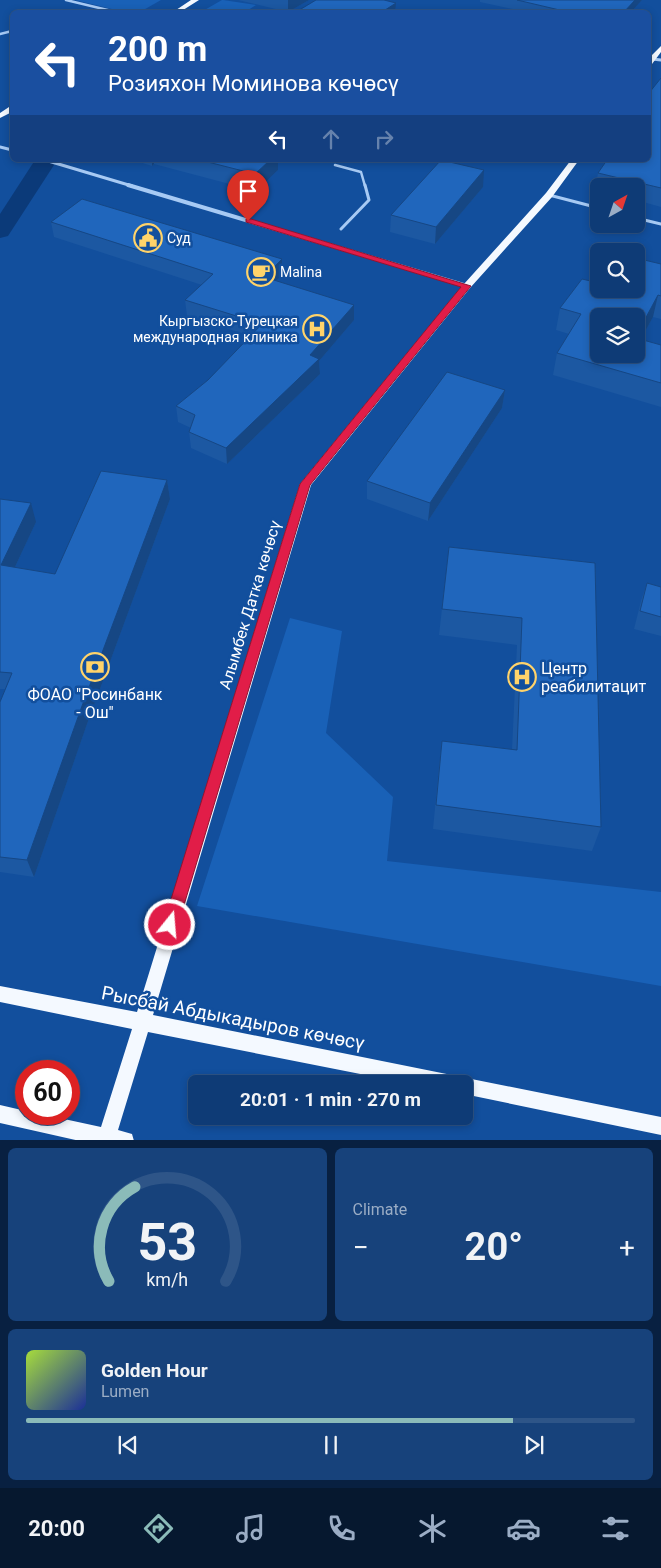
<!DOCTYPE html>
<meta charset="utf-8">
<style>
:root{--surface:#0e3b76;--page:#17427b;--text:#f1f3f6;--muted:#9badc5;--line:#2e5588;--accent:#8bbbb9}
body{margin:0;font-family:Roboto,sans-serif;background:var(--page);color:var(--text);height:100vh;display:flex;flex-direction:column;font-size:19px;white-space:nowrap}
*{box-sizing:border-box;margin:0}
p{font-size:16px;color:var(--muted)}
.icon{flex:none;width:28px;height:28px;fill:none;stroke:currentColor;stroke-width:2;stroke-linecap:round;stroke-linejoin:round}
.map{position:relative;height:1140px;overflow:hidden}
.side{display:flex;flex-direction:column;gap:8px;padding:8px;background:#082041;flex:1}
.side>*{flex:none}
.hud{position:absolute;left:10px;top:10px;width:641px;height:152px;border-radius:8px;box-shadow:0 2px 8px #0003,0 0 0 1px var(--line);background:#1a4fa0;color:#fff;overflow:hidden}
.needle{width:32px;rotate:40deg}
.controls{position:absolute;left:590px;top:178px;display:grid;gap:10px}
.controls a{display:grid;place-items:center;width:55px;height:55px;border-radius:8px;background:var(--surface);box-shadow:0 2px 8px #0003,0 0 0 1px var(--line);font-size:25px}
.speed{position:absolute;left:15px;top:1060px;display:flex;gap:10px;font-size:25px;font-weight:700;text-align:center}
.speed>*{display:grid;place-content:center;width:65px;height:65px;border-radius:50%;background:var(--surface);box-shadow:0 2px 8px #0003,0 0 0 1px var(--line);line-height:1}
.speed .limit{border:8px solid #d22;background:#fff;color:#111}
.pin{position:absolute;display:grid;place-items:center;width:42px;height:42px;color:#fff;margin:-51px -21px;border-radius:50% 50% 50% 0;rotate:-45deg;box-shadow:0 0 5px #0007}
.pin .icon{rotate:45deg}
.me{position:absolute;width:55px;margin:-28px;rotate:17deg;stroke-linejoin:round;filter:drop-shadow(0 0 4px #0008)}
.turn{display:flex;align-items:center;gap:18px;height:105px;padding:0 15px;font-size:22px}
.turn .icon{width:65px;height:65px;stroke-width:2.5}
.turn b{display:block;font-size:35px;line-height:42px}
.lanes{display:flex;align-items:center;height:48px;padding:0 15px;background:#0003;justify-content:center;gap:25px;direction:ltr}
.lanes .off{opacity:.35}
.big{font-size:38px;font-weight:700;line-height:1.1}
.side .tile{flex:1;display:flex;flex-direction:column;justify-content:center;gap:8px;min-width:0;padding:0 18px;border-radius:8px;background:var(--page)}
.side .dial{align-items:center;gap:0}
.dial svg{height:130px;overflow:visible;fill:none;stroke:var(--line);stroke-width:7;stroke-linecap:round;text-anchor:middle}
.dial text{fill:var(--text);stroke:none}
.song{display:flex;align-items:center;gap:15px}
.cover{width:60px;height:60px;border-radius:8px;background:linear-gradient(135deg,hsl(80 70% 55%),hsl(230 70% 35%))}
.played{height:5px;border-radius:2px;background:linear-gradient(90deg,var(--accent) 80%,var(--line) 80%)}
.keys{display:flex;justify-content:space-around;direction:ltr}
.heat{display:flex;justify-content:space-between;align-items:center;font-size:28px;direction:ltr}
.side .tiles{flex:1;display:grid;gap:8px;grid-template-columns:1fr 1fr}
.tile:last-child{grid-column:span 2}
.trip{position:absolute;left:188px;top:1075px;width:285px;height:50px;border-radius:8px;background:var(--surface);box-shadow:0 2px 8px #0003,0 0 0 1px var(--line);font-weight:700;line-height:50px;text-align:center}
.dock{display:flex;height:80px;justify-content:space-around;align-items:center;background:#06182f;color:var(--muted)}
.dock .icon{width:35px;height:35px}
.dock .selected{color:var(--accent)}
.dock b{font-size:22px;color:var(--text)}
.map>svg:first-child{display:block}
.green{fill:#1961b7}
.lines{fill:none;stroke-linecap:round;stroke-linejoin:round}
.canal{fill:#0b3a79;fill-rule:evenodd}
.service-far1{stroke:#a7caf4;stroke-width:2.5}
.service{stroke:#a7caf4;stroke-width:3}
.minor-far1{stroke:#a7caf4;stroke-width:3}
.minor{stroke:#a7caf4;stroke-width:4}
.primary{fill:#f4f9ff;fill-rule:evenodd}
.wall{fill:#1c58a2}
.shaded-wall{fill:#164784}
.building{fill:#2066bc;stroke:#164784}
.route{fill:#e11d48;stroke:#92132f}
.labels{text-anchor:middle;dominant-baseline:central;stroke-width:5;stroke-linejoin:round;paint-order:stroke}
.far-poi-label{font-size:14px;fill:#fff;stroke:#124f9d;text-anchor:start}
.street-label{font-size:16px;fill:#fff;stroke:#124f9d}
.poi-label{font-size:16px;fill:#fff;stroke:#124f9d;text-anchor:start}
.near-street-label{font-size:19px;fill:#fff;stroke:#124f9d}
</style>
<div class="map">
<svg width="661" height="1141" viewBox="0 0 661 1141">
<rect width="100%" height="100%" fill="#124f9d"/>
<path class="green" d="M75 0H161L140 12H124Z
M222 0H223L256 5 245 12H201Z
M290 618 342 631 326 733 393 797 387 861 661 892V986L197 906Z"/>
<g class="lines">
<path class="canal" d="M35 160H51L54 165 8 236 0 238V214Z"/>
<path class="service-far1" d="M66 0 116 12
M0 34 12 31
M335 165 361 172 365 186"/>
<path class="service" d="M549 195 599 208
M636 218 661 224
M341 229 369 200 365 185"/>
<path class="minor-far1" d="M652 59 661 60
M0 147 12 150
M45 160 132 186"/>
<path class="minor" d="M128 185 467 286"/>
<path class="primary" d="M191 0H199L180 12H173Z
M661 46V52L652 64H649V58Z
M9 107H12V112L0 118V113Z
M571 160H579L552 197 470 288 311 485 153 1015 661 1117V1135L464 1094V1084H411L148 1032 118 1130 132 1134 134 1141H80L0 1123V1105L26 1111V1114H41L101 1127 132 1029 0 1002V986L137 1012 300 484 464 284 546 193Z"/>
</g>
<path class="wall" d="M238 0H309L288 12Z
M480 0H642L631 12H526L480 2Z
M661 78V207L636 200V186H599V191L595 190 598 173 649 160V93Z
M133 160H278V170L256 191 154 164 152 166Z
M483 187 435 244 390 232 391 215Z
M51 222 282 259V275L276 281 354 305V320L319 361 320 374 227 464 191 448 189 432 191 428 178 422 176 406 208 380 251 336 187 316 185 300 202 285 54 237Z
M661 264V319L653 317 641 339 661 345V407L553 375 557 353 569 334 556 330 560 308 599 289Z
M505 390 502 408 428 521 367 499V481Z
M167 480 170 499 87 724 34 877 0 872V702L5 689H0V499L36 522 15 567 55 574Z
M449 547 595 563 601 827 592 851 433 829 439 766 442 741 512 749 517 645 439 635Z
M647 583 661 587V636L634 629 641 601Z"/>
<path class="shaded-wall" d="M288 0H309L288 12Z
M635 0H642L631 12H624Z
M396 3 395 12H382Z
M152 160H154V164L152 166Z
M270 160H278V170L256 191 255 174Z
M484 170 483 187 435 244 436 227Z
M282 259V275L264 293V277Z
M658 295 653 317 636 348V336Z
M354 305V320L319 361 320 374 227 464 226 448 310 355Z
M505 390 502 408 428 521 430 503Z
M167 480 170 499 87 724 34 877 27 860 82 706Z
M31 503 36 522 7 584 1 565Z"/>
<path class="building" d="M316 0H384L396 3 382 12H296Z
M517 0H635L624 12H567H568Z
M661 78V188L598 173 607 160H649V101L650 98H649V93Z
M200 160H270L255 174Z
M441 160 484 170 436 227 391 215Z
M82 199 282 259 264 277 354 305 310 355 319 359 226 448 189 432 195 415 176 406 208 380 262 324 185 300 213 274 51 222Z
M636 258 661 264V296L658 295 636 336V316H599V354H636V338L661 345V383L557 353 581 314 560 308 582 279 599 283V289H636Z
M447 372 505 390 430 503 367 481Z
M101 471 167 480 82 706 27 860 0 857V702L12 673 0 672V499L31 503 1 565 55 574Z
M449 547 595 563 601 827 436 805 442 741 517 750 522 618 442 609Z
M647 583 661 587V617L640 611Z"/>
<path class="route" d="M246 219H251L471 286 310 485 178 925 176 930 170 932 165 930 163 925 300 484 461 287 246 222Z"/>
<defs>
<symbol id="civic-ring" viewBox="-11 -11 22 22"><circle r="9.5" fill="#124f9d" stroke="#ffd36a" stroke-width="1.5"/><path d="M-.6-6.5H3V-4.5H.6V-3L4-1V1h2V6H-6V1h2V-1L-.6-3ZM-1.2 2.5V6h2.4V2.5Z" fill="#ffd36a"/></symbol>
<symbol id="cafe-ring" viewBox="-11 -11 22 22"><circle r="9.5" fill="#124f9d" stroke="#ffd36a" stroke-width="1.5"/><path d="M-5.5-4.5H6V0H3Q3 3.5 0 3.5H-2.5Q-5.5 3.5-5.5 0ZM3-3.2v2h1.7v-2ZM-6 4.5H4V6H-6Z" fill="#ffd36a"/></symbol>
<symbol id="hospital-ring" viewBox="-11 -11 22 22"><circle r="9.5" fill="#124f9d" stroke="#ffd36a" stroke-width="1.5"/><path d="M-5-5h3v3.5h4V-5h3V5h-3V1.5h-4V5h-3Z" fill="#ffd36a"/></symbol>
<symbol id="bank-ring" viewBox="-11 -11 22 22"><circle r="9.5" fill="#124f9d" stroke="#ffd36a" stroke-width="1.5"/><path d="M-6-4H6V4H-6ZM0-2.3a2.3 2.3 0 1 0 0 4.6a2.3 2.3 0 1 0 0-4.6Z" fill="#ffd36a"/></symbol>
</defs>
<g fill-rule="evenodd">
<use href="#civic-ring" x="132" y="222" width="32" height="32"/>
<use href="#cafe-ring" x="245" y="256" width="32" height="32"/>
<use href="#hospital-ring" x="301" y="313" width="32" height="32"/>
<use href="#bank-ring" x="79" y="651" width="32" height="32"/>
<use href="#hospital-ring" x="506" y="661" width="32" height="32"/>
</g>
<g class="labels">
<g class="far-poi-label">
<text x="167" y="238">Суд</text>
<text x="280" y="272">Malina</text>
<text x="298" y="321" text-anchor="end">Кыргызско-Турецкая<tspan x="298" dy="16">международная клиника</tspan></text>
</g>
<g class="street-label">
<text transform="translate(250 605) rotate(-73)">Алымбек Датка көчөсү</text>
</g>
<g class="poi-label">
<text x="541" y="668">Центр<tspan x="541" dy="18">реабилитацит</tspan></text>
<text x="95" y="694" text-anchor="middle">ФОАО "Росинбанк<tspan x="95" dy="18">- Ош"</tspan></text>
</g>
<g class="near-street-label">
<text transform="translate(233 1018) rotate(11)">Рысбай Абдыкадыров көчөсү</text>
</g>
</g>
</svg>
<div class="controls">
<a><svg class="needle" viewBox="-14 -14 28 28"><path d="M0-13l5 13h-10z" fill="#e53935"/><path d="M0 13l5-13h-10z" fill="#9badc5"/></svg></a>
<a><svg class="icon" aria-label="search" viewBox="0 0 24 24"><circle cx="10" cy="10" r="6"/><path d="M15 15l6 6"/></svg></a>
<a><svg class="icon" aria-label="layers" viewBox="0 0 24 24"><path d="M12 4l9 5-9 5-9-5zM3 14l9 5 9-5"/></svg></a>
</div>
<div class="speed"><div class="limit">60</div></div>
<div class="pin" style="left:248px;top:221px;background:#d93025"><svg class="icon" aria-label="arrive" viewBox="0 0 24 24"><path d="M6 21V4h12l-3 4 3 4H6"/></svg></div>
<svg class="me" style="left:170px;top:925px" viewBox="-20 -20 40 40"><circle r="17" fill="#e11d48" stroke="#fff" stroke-width="3"/><path d="M0-11L8 9 0 5-8 9z" fill="#fff"/></svg>
<div class="trip">20:01 · 1 min · 270 m</div>
<div class="hud">
<div class="turn"><svg class="icon" aria-label="left" viewBox="0 0 24 24"><path d="M17 20v-9H6M10 6l-5 5 5 5"/></svg><div><b>200 m</b>Розияхон Моминова көчөсү</div></div>
<div class="lanes"><svg class="icon" aria-label="left" viewBox="0 0 24 24"><path d="M17 20v-9H6M10 6l-5 5 5 5"/></svg><svg class="icon off" aria-label="ahead" viewBox="0 0 24 24"><path d="M12 20V5M6 11l6-6 6 6"/></svg><svg class="icon off" aria-label="right" viewBox="0 0 24 24"><path d="M7 20v-9h11M14 6l5 5-5 5"/></svg></div>
</div>
</div>
<section class="side">
<div class="tiles">
<div class="tile dial"><svg viewBox="0 0 100 80">
<path d="M14 69A42 42 0 1 1 86 69"/>
<path d="M14 69A42 42 0 0 1 30 11" stroke="#8bbbb9"/>
<text x="50" y="56" font-size="32" font-weight="700">53</text>
<text x="50" y="72" font-size="11">km/h</text>
</svg></div>
<div class="tile"><p>Climate</p>
<div class="heat"><a>−</a><b class="big">20°</b><a>+</a></div>
</div>
<div class="tile">
<div class="song"><i class="cover"></i><div><b>Golden Hour</b><p>Lumen</p></div></div>
<div class="played"></div>
<div class="keys"><svg class="icon" aria-label="previous" viewBox="0 0 24 24"><path d="M18 5L8 12l10 7zM5 5v14"/></svg><svg class="icon" aria-label="pause" viewBox="0 0 24 24"><path d="M8 5v14M16 5v14"/></svg><svg class="icon" aria-label="next" viewBox="0 0 24 24"><path d="M6 5l10 7-10 7zM19 5v14"/></svg></div>
</div>
</div>
</section>
<nav class="dock">
<b>20:00</b>
<svg class="icon selected" aria-label="directions" viewBox="0 0 24 24"><path d="M12 3l9 9-9 9-9-9zM9 14v-3h6M13 9l2 2-2 2"/></svg>
<svg class="icon" aria-label="music" viewBox="0 0 24 24"><path d="M9 18V5l10-2v13"/><circle cx="6" cy="18" r="3"/><circle cx="16" cy="16" r="3"/></svg>
<svg class="icon" aria-label="phone" viewBox="0 0 24 24"><path d="M5 4h4l2 5-3 2q2 4 5 5l2-3 5 2v4C11 20 4 13 5 4z"/></svg>
<svg class="icon" aria-label="climate" viewBox="0 0 24 24"><path d="M12 3v18M4 7l16 10M4 17L20 7"/></svg>
<svg class="icon" aria-label="car" viewBox="0 0 24 24"><path d="M5 17H2v-5l4-1 3-4h7l3 4 3 1v5h-3M9 17h6M6 11h13"/><circle cx="7" cy="17" r="2"/><circle cx="17" cy="17" r="2"/></svg>
<svg class="icon" aria-label="filters" viewBox="0 0 24 24"><path d="M4 7h16M4 17h16"/><circle cx="9" cy="7" r="2"/><circle cx="15" cy="17" r="2"/></svg>
</nav>
